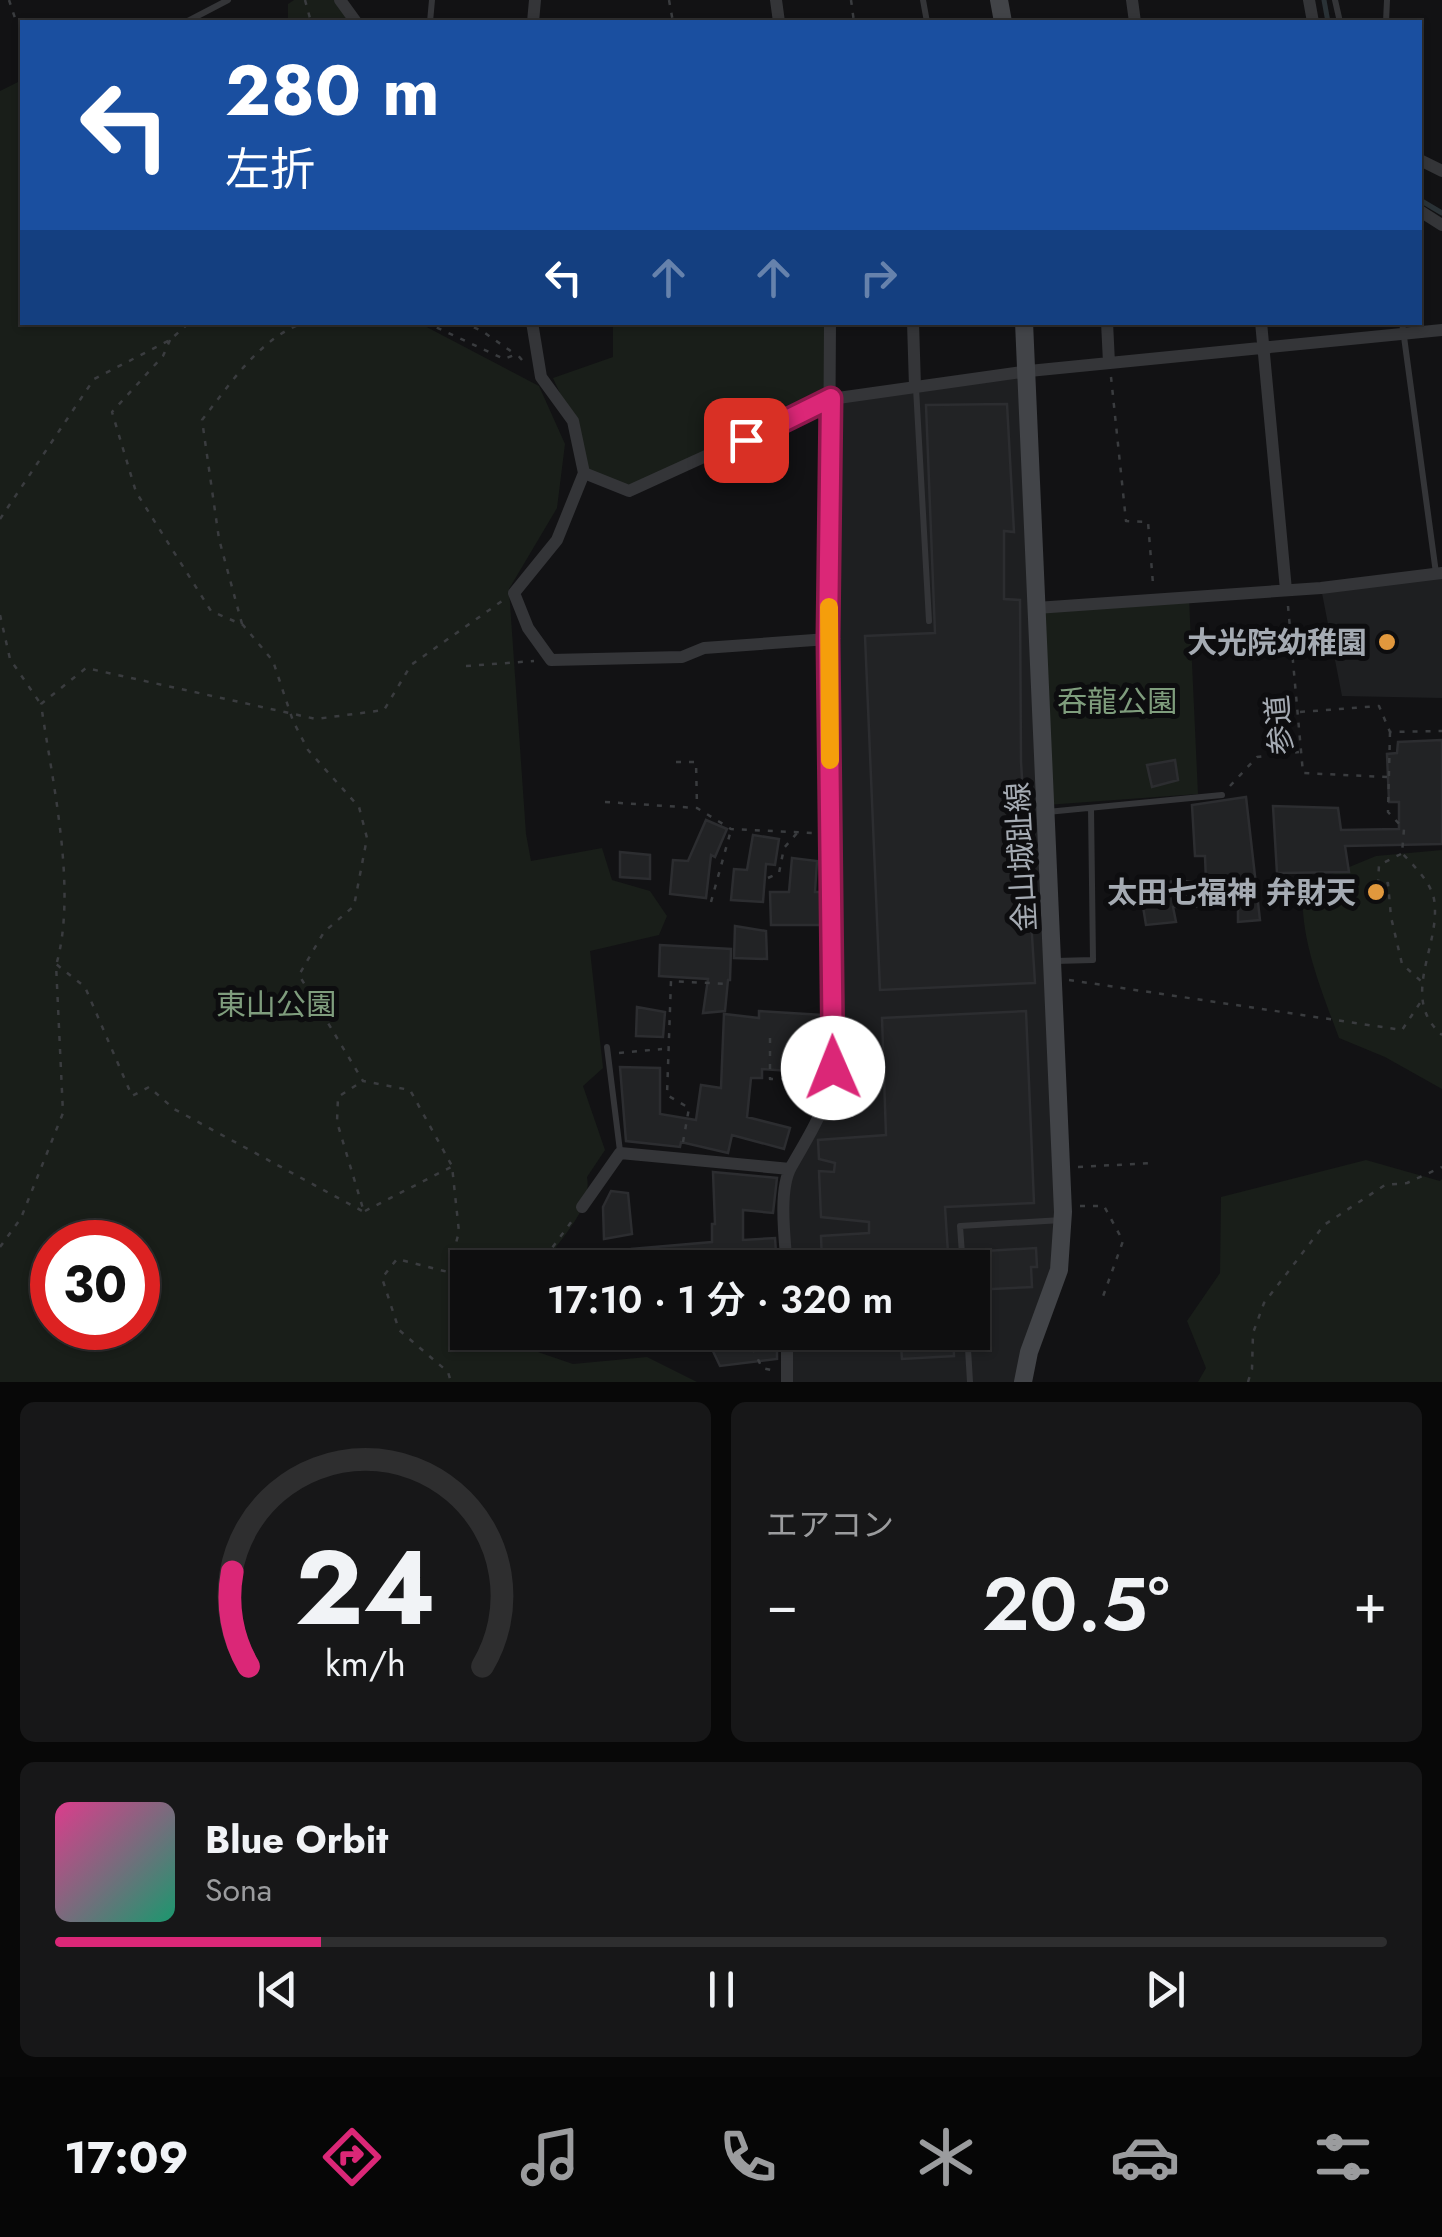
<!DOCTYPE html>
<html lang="ja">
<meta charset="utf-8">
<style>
:root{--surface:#0e0e0f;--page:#171718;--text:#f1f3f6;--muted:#9b9c9e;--line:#2e2e2f;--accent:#db2777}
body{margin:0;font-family:Jost,"Noto Sans JP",sans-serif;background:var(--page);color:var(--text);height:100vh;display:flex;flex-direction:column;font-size:38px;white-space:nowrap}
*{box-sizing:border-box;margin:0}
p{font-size:32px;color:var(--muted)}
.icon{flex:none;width:55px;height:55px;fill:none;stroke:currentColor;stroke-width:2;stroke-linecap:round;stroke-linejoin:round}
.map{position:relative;height:1382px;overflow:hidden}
.side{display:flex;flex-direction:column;gap:20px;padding:20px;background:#080808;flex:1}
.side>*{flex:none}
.hud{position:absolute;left:20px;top:20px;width:1402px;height:305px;border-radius:0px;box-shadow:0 2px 8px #0004,0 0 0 2px var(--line);background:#1a4fa0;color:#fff;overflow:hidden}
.speed{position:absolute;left:30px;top:1220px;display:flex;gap:20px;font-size:50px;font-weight:700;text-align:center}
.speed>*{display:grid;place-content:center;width:130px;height:130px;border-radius:50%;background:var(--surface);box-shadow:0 2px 8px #0004,0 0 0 2px var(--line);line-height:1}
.speed .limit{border:15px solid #d22;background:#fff;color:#111}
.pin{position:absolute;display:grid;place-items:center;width:85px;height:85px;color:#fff;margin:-42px;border-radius:20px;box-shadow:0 5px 15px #0006}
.me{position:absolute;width:110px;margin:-55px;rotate:359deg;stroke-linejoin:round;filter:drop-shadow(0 0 8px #0008)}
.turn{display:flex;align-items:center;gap:35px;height:210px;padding:0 40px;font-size:45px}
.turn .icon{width:130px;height:130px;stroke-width:2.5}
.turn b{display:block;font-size:70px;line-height:85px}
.lanes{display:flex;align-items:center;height:95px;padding:0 40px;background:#0003;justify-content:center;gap:50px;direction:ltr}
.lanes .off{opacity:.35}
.big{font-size:75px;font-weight:600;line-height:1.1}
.side .card{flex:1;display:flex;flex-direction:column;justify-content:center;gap:15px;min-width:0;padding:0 35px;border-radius:15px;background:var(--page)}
.side .dial{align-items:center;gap:0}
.dial svg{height:260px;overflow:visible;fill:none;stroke:var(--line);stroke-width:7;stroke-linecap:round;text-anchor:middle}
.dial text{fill:var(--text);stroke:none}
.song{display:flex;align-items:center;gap:30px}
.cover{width:120px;height:120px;border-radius:15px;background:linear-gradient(135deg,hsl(330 70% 55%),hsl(160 70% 35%))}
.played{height:10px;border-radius:5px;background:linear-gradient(90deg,var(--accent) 20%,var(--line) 20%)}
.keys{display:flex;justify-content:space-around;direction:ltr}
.heat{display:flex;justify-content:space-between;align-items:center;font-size:55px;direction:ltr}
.side .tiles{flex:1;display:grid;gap:20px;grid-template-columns:1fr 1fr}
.card:last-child{grid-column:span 2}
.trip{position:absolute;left:450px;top:1250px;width:540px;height:100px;border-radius:0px;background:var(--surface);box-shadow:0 2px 8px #0004,0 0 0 2px var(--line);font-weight:600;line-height:100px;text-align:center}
.tab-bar{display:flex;height:160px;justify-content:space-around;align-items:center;background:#060606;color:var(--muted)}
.tab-bar .icon{width:70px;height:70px}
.tab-bar .selected{color:var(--accent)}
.tab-bar b{font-size:45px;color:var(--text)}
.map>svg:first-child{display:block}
.built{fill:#1e1f21}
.green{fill:#191e19;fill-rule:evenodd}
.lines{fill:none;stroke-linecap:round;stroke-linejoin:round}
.stream{stroke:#2a3236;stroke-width:5}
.building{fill:#222325;stroke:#2c2d30;stroke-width:2.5}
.path{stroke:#3a3c3f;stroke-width:2.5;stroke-dasharray:5 8;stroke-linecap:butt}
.service{stroke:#343538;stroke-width:6}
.minor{stroke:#343538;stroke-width:12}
.secondary{stroke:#424448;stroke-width:18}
.route-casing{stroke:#8e194d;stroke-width:25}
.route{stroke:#db2777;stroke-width:18}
.slow{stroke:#f59e0b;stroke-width:18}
.poi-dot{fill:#e1983d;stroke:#0d0d0f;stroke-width:4}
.labels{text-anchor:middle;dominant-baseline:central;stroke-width:10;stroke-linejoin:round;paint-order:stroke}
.poi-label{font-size:30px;font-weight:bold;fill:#a5abb3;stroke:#0d0d0f;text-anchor:end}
.park-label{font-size:30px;fill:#7f9d7d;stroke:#0d0d0f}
.street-label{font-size:30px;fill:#a5abb3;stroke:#0d0d0f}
</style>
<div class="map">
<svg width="1442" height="1382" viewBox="0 0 1442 1382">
<rect width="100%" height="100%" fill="#121214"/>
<path class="built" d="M1026 371 1063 1212 1026 1382H786V1333L972 1332V1268H785L790 1169 833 1068 831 399Z
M1442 573V698L1342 696 1321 588Z"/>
<path class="green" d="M294 0H343L361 22H288V4Z
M22 80V322L419 323 539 386 565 444 557 508 509 589 526 834 531 861 602 848 612 880 650 891 667 916 659 935 590 951 603 1068 583 1086 605 1150 587 1177C593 1211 558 1239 543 1267L468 1268V1332L534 1333 535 1351 573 1364 647 1357 697 1382H0V91ZM52 1242H138V1328H52Z
M613 323H824L831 399 629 491 584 473 573 422 553 378 613 357Z
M1189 598 1198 794 1046 805 1036 608Z
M1442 850V1089L1385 1057 1339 1038C1321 989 1299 938 1303 886L1376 856Z
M1366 1160 1440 1181 1442 1179V1382H1198L1206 1368 1187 1321 1220 1273 1221 1197Z"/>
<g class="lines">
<path class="stream" d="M1324 0 1328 22
M1420 200 1442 213"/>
</g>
<path class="building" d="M1007 404 1014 532 1004 531V599L1020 600 1021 762 1035 983 880 990 865 636 935 633 926 405Z
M1442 740V844L1345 846 1349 872 1277 873 1273 806 1338 808 1341 830 1399 829V802H1389L1387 754 1397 753 1398 742Z
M1175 760 1178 780 1152 787 1147 765Z
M1246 797 1260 920 1238 922V906L1173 907 1176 922 1146 925 1139 882 1206 881 1205 856H1195L1192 805Z
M706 820 727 829 715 857 711 855 706 898 670 894 673 860 688 861Z
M753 835 779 839 775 865 766 864 763 902 731 900 734 869 747 870Z
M620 852 650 855V879L620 877Z
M792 858 817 861 815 892H821V925H771L770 892H789Z
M735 926 766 931 767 959 734 958Z
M660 945 731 949 730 980H728L725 1011 703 1013 708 979 659 976Z
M637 1007 665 1012 663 1037 636 1036Z
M759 1011 822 1015 816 1073 762 1069V1078H751L747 1117 790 1128 784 1149 732 1135 728 1153 681 1142 680 1147 626 1141 620 1067 660 1068V1114L696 1120 701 1085 721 1088 724 1014 759 1018Z
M1026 1011 1034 1203 945 1207 948 1253 955 1252 956 1268H872V1260L822 1263 821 1236 869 1233V1222L821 1217 819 1171 834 1172 835 1163 819 1159 818 1140 886 1135 882 1018Z
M713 1172 777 1178 773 1213 743 1210V1240L775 1238 777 1268H634L632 1249 712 1242V1224H715Z
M611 1191 628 1193 632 1234 604 1239 603 1207Z
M1036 1248 1037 1267H1031L1032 1287 972 1290 969 1252Z
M704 1332H777V1359L720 1366Z
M900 1332H953L954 1356 902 1359Z"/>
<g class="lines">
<path class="path" d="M9 0 16 21
M305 0 311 22
M669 0 673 22
M851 0 854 22
M425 322 504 359 517 354 522 360
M462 322 482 331 515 354
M170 340 163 356 112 412 136 492 211 611 243 625 273 661 293 721 308 750 359 807 367 838 354 906 324 932 299 975 363 1081 410 1090 452 1166 459 1232 448 1272 397 1259 382 1278 399 1330 448 1372 451 1382
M1111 377 1126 521 1148 522 1153 584
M0 519 94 379 170 340 190 322
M1288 606 1303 773 1387 777
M0 615 10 659 40 703
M242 624 219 539 202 420C231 383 260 337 306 322
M466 666 534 661
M1300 712 1379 706 1390 732 1442 731
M1390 732 1388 812 1404 829 1402 853C1414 866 1430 881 1434 899 1442 946 1398 997 1442 1035
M676 762H696L697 807
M1230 786 1257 757 1299 752
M605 802 697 808 731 829 814 833
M1401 854 1379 865 1378 884 1388 883 1391 917 1402 964 1422 982
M768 878 779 873 784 848 797 833
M711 902 731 830
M57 962C77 887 52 781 41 704L86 668 316 719 384 710 411 665 502 601
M1069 980 1402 1030 1422 1000
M770 1038V1079L814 1080
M619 1053 662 1049
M683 1142 689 1108 667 1095 671 981 726 984
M1078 1167 1153 1163
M1080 1206H1104L1123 1241 1101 1302
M365 1211 451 1167
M0 1247 21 1218 63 1113 56 964 85 987 132 1096 149 1087 174 1109 364 1212 337 1122 338 1097 361 1082
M537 1268 575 1217
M730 1342H750L762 1368 771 1370
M1248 1382 1252 1369 1253 1333 1264 1303 1324 1225 1385 1185 1407 1183 1442 1167"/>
<path class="service" d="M923 0 927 22
M1335 0 1340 22
M186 22 228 0
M430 22 432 0
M1386 22 1387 0
M1402 322 1436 573
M916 388 929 621
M1047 812 1222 795
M1055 961 1093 960 1091 808
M607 1047 620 1151
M963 1268 960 1226 1062 1220
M967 1332 970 1382"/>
<path class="minor" d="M340 0 356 22
M776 0 779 22
M1132 0 1135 22
M1309 0 1313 22
M533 22 535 0
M1420 160 1442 171
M1420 211 1442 225
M532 322 541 377 573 421 584 473 557 540 514 593 528 628 551 660 682 657 704 648 828 639
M913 322 915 387
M1107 322 1109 363
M1261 322 1286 590
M584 473 629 491 831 399 1029 371 1442 330
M1036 608 1321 588 1442 573
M582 1207 620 1153 790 1169
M787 1268C785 1241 778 1190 791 1167 813 1128 824 1115 833 1068L828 639 830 322
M787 1382V1332"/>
<path class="secondary" d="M999 0 1003 22
M1023 1382 1029 1352 1059 1270 1063 1212 1024 322"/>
</g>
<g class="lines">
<defs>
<path id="route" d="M746 440 831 398 828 639 833 1068"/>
</defs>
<use href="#route" class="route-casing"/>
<use href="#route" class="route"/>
<path class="slow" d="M829 607 830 760"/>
</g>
<g class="poi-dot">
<circle cx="1387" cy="642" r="10"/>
<circle cx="1376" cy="892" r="10"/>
</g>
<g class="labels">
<g class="poi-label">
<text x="1367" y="642">大光院幼稚園</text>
<text x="1356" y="892">太田七福神 弁財天</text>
</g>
<g class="park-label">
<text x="1117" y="701">呑龍公園</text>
<text x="276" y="1004">東山公園</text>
</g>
<g class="street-label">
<text transform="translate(1279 725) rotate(-95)">参道</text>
<text transform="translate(1021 857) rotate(-93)">金山城趾線</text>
</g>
</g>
</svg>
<div class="speed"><div class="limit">30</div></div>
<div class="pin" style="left:746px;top:440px;background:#d93025"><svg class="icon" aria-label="arrive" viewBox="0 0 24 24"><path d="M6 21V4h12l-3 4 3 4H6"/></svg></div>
<svg class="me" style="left:833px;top:1068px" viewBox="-20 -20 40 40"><circle r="19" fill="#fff"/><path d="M0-13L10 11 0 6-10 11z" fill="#db2777"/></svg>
<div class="trip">17:10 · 1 分 · 320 m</div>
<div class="hud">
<div class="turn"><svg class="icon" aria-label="left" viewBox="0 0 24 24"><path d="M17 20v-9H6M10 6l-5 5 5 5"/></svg><div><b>280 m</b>左折</div></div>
<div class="lanes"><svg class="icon" aria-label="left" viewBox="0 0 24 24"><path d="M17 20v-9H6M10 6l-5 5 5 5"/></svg><svg class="icon off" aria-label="ahead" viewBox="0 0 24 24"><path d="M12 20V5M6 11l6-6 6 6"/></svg><svg class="icon off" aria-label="ahead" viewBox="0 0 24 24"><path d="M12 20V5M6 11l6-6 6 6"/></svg><svg class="icon off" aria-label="right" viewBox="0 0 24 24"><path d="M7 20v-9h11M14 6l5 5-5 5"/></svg></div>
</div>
</div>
<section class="side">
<div class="tiles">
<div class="card dial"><svg viewBox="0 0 100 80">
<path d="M14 69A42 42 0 1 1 86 69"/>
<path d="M14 69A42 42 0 0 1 9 40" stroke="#db2777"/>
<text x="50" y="56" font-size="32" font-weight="700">24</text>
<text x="50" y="72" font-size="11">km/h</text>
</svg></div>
<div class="card"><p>エアコン</p>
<div class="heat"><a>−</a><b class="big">20.5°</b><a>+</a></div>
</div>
<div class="card">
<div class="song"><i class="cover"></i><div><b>Blue Orbit</b><p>Sona</p></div></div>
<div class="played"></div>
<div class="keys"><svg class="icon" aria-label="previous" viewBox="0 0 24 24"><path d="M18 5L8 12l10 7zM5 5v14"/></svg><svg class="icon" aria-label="pause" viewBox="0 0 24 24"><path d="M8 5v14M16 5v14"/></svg><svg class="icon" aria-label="next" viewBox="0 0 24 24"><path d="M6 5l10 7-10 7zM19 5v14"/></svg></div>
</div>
</div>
</section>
<nav class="tab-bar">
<b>17:09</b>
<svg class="icon selected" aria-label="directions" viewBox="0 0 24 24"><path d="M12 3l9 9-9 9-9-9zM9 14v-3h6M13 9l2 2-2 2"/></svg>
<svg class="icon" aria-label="music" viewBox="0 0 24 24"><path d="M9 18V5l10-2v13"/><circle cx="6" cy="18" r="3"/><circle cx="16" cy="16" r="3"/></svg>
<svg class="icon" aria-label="phone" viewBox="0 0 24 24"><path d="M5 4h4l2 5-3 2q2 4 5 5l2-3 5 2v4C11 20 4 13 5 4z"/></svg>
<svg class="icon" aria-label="climate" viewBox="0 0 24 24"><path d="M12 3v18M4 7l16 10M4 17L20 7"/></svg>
<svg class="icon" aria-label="car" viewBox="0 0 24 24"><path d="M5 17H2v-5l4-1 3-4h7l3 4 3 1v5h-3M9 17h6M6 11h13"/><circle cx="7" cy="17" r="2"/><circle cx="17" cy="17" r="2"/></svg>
<svg class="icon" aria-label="filters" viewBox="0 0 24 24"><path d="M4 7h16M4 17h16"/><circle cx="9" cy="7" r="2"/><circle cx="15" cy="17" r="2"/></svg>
</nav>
